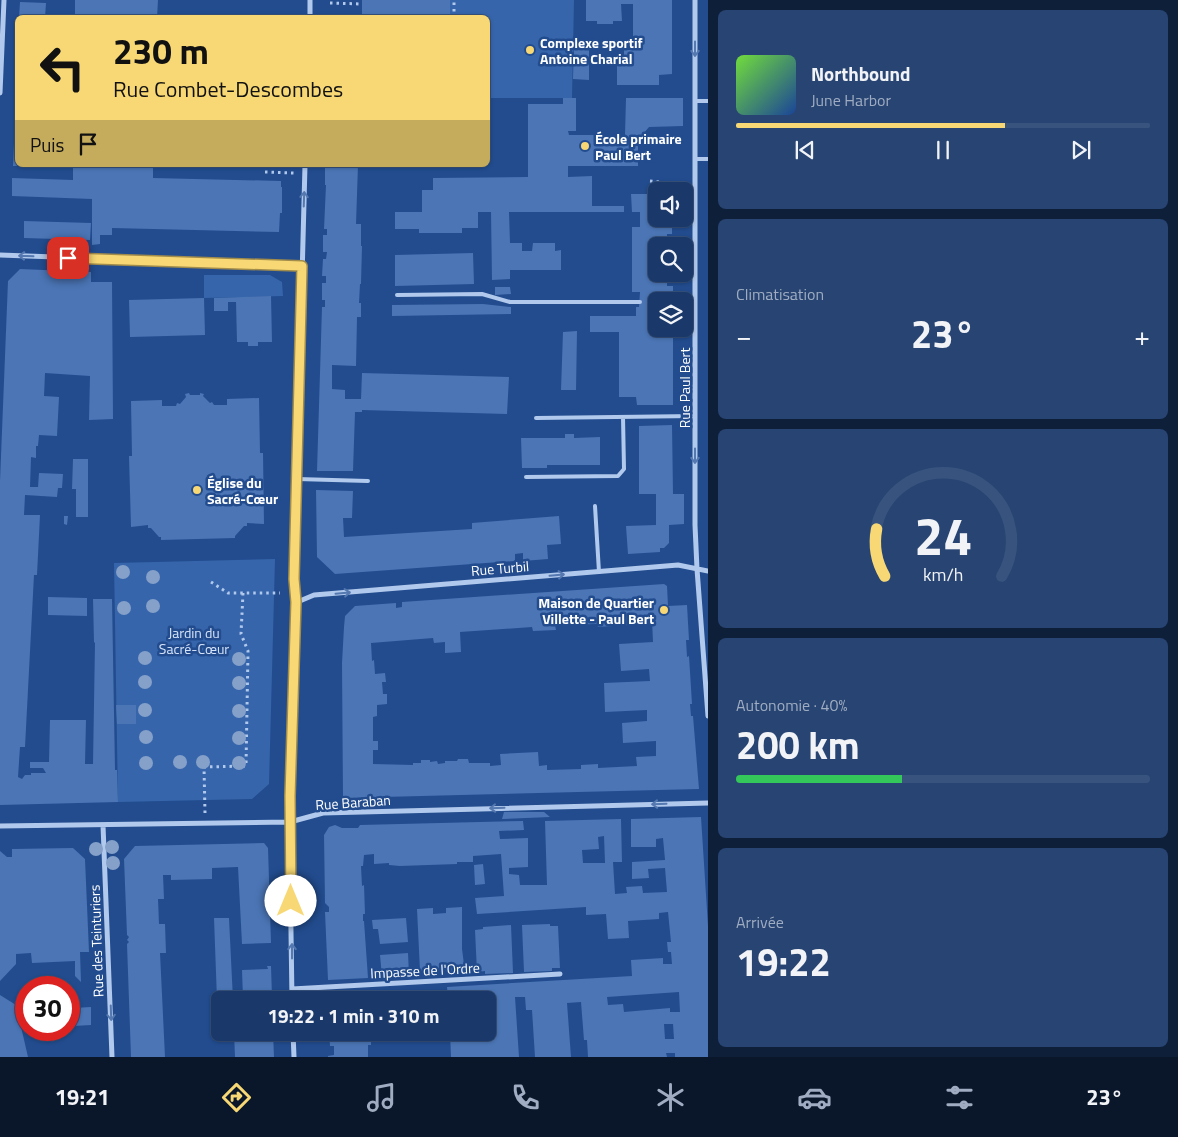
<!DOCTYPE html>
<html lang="fr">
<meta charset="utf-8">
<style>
:root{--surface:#1a396a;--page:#274472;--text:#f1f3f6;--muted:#9facc1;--line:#38537e;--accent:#f7d874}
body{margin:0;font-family:"Titillium Web",sans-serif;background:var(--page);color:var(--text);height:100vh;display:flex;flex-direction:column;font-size:19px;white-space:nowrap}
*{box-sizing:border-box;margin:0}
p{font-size:16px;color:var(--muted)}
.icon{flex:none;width:28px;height:28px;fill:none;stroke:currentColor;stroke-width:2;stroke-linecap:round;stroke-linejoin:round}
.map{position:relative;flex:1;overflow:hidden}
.drawer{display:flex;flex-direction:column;gap:10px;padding:10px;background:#0e1f3a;width:470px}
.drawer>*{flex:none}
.top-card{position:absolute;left:15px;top:15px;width:475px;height:152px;border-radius:8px;box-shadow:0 1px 4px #0004,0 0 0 1px var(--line);background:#f7d874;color:#111;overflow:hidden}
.tools{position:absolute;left:648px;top:182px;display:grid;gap:10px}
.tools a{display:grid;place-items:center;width:45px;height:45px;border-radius:8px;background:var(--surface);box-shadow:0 1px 4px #0004,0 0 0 1px var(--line);font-size:25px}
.speed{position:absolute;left:15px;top:976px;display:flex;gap:10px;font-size:25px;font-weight:700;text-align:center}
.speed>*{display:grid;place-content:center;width:65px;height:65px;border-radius:50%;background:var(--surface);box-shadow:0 1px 4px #0004,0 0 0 1px var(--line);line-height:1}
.speed .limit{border:8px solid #d22;background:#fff;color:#111}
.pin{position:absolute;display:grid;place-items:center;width:42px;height:42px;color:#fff;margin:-21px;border-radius:10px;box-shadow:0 2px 8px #0006}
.me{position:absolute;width:55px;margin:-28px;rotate:0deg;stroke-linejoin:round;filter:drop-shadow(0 0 4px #0008)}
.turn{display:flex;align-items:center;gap:18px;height:105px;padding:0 15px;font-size:22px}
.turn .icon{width:65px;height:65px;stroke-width:2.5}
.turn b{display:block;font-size:35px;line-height:42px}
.then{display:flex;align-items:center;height:48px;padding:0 15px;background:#0003;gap:10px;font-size:19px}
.big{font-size:38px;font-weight:700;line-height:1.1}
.drawer .widget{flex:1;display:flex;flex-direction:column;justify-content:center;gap:8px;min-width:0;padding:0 18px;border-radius:8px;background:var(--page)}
.drawer .dial{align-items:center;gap:0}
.dial svg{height:130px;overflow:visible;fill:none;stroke:var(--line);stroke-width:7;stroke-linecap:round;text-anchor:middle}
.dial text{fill:var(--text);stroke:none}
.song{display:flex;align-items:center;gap:15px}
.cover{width:60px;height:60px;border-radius:8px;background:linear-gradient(135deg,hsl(100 70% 55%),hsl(220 70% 35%))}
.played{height:5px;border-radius:2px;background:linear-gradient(90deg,var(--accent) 65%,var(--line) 65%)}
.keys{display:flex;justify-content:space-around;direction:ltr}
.heat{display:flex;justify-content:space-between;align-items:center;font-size:28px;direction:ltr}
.charge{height:8px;border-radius:4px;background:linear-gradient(90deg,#34c759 40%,var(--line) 0)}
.trip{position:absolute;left:211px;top:991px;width:285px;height:50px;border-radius:8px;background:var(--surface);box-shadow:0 1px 4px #0004,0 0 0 1px var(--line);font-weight:700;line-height:50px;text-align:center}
.menu{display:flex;height:80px;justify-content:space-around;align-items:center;background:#0a172a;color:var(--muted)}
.menu .icon{width:35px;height:35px}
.menu .active{color:var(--accent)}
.menu b{font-size:22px;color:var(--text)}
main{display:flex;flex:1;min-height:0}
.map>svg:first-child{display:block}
.green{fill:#3665ab}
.building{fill:#4b75b5;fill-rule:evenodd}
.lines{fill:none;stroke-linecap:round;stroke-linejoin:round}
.path{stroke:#b1c9ec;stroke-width:3;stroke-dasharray:2.5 4;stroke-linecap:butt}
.lane{stroke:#b1c9ec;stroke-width:4}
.street{stroke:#b1c9ec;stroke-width:5}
.tree{fill:#85a0c9}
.oneway{stroke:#5478af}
.route-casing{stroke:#a18c4b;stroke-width:12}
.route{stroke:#f7d874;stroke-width:9}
.poi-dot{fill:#f7d874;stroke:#224c8e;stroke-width:2}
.labels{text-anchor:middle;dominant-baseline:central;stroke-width:5;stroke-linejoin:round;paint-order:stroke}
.poi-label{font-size:14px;font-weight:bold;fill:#fff;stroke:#224c8e;text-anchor:start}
.street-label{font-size:14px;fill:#fff;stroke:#224c8e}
.park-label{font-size:14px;fill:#d6e4f9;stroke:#224c8e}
</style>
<main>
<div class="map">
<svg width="708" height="1057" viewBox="0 0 708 1057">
<rect width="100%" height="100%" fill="#224c8e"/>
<path class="green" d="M362 0H574L572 98H488V18H329L330 14H362Z
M204 275H270L282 282 283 296 204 298Z
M275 559 269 784 252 799 118 802 114 563Z"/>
<path class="building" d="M75 0H158L157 18H75Z
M362 0H450V18H329L330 14H362Z
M586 0H672V74L659 75V85H617V57H624V50H633V4H621L622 21H613V24H597V21H586Z
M20 2 46 3 45 18H19Z
M574 41H589V80L573 79Z
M16 97H18V166H13Z
M563 98H576V131H568L569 135H625L626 98H683V126L649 127 638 140V166H568V177L592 176V206H624V212H509L510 243H522V251H532L533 243H555V251L561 250V270H510V279L492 280 491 212H478V228H462V233H419V229H395V212H422V190H433V178L528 177V104H563Z
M30 165H153V178L281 181V187H282V213H280L279 232 112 228V235H100V244L92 245V199L12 196V178L73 180V168L30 167Z
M325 165H358L356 224H361V246H362L361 284H360L359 303H361V317H357L356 366 332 365V389L345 390V399H361L362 373 509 377 507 414 362 410V412H355L353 471H317L322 307H325V300H322V283H326V276H322L323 259H326L327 252H323V235H327V229H324L326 185H325Z
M631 194H650L651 212H656V219H672V234H667V241H673V246H656V274H673V279H667V286H673V301H656V329H673V405H637L636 397H619V332H590V316H636V307H639L640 292H632V227H640V212H632Z
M24 221 91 223 90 240 24 238Z
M473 253 474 284 395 286V255Z
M20 269 91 272V282H112L113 419 89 420 90 376 45 373 44 396 59 397 57 436 39 435 38 446H36V458L31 457 30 487H38L39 473 63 474 62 488H58L57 497 25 495 24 515H40L37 575H34L25 747H20L18 777 22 779 25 775H31V773H46L43 768H30V762H49L50 720H86L85 764H93L95 643 94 642 93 599H112L115 770H117L118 802 0 805V481L8 281Z
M495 287H510L511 294 495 295Z
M271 296 272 342H258V346H248V342H237L236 302H228V311H214V298Z
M204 298 205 335 130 337 129 300Z
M483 304 511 307V314L392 316V305Z
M577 331 576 390H561L563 332Z
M189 393 190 395H200V393L204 394 203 396 210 403 212 402 214 405H227V399L259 398 260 453H263L264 524 247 523V526H244L235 536V538L161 540V537H159L151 528H148V525L131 527 129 456H132L131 401 162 400V406H176L177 403 180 404 186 397 185 394Z
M672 425 673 494H684V524L669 525V543L664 548H660V552L628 554 626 526 656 525V494H639V426Z
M565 434H574V438L600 437V465H547V468H522L521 438H565Z
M73 459H88V517H76V489H72Z
M316 490 353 491 352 518H343L344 537 472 529V523L559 516 561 544 547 545 548 559 523 561V553L515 554V561L335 574 317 557Z
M64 516H68L67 525 64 524Z
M664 584 667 586 668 606 687 605 689 640H686L687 657 689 656 692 704H690L691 716H693L699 789 343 798 342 663 344 627 345 616 355 606 396 603V608L402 607V602ZM643 620H652L653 642 619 644 621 671 649 669 650 681 604 683 605 712 647 710V721L622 723 623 743 656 741V756L636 757 637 766 598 768V764L581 765V769L547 770V765L539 766 538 752 500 754 501 765 490 766V763H469L468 759H458L457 761H445V763L438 764 437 761 430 762V760H421V763H413V765L373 764V750H378V741H373V717L377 716V705L387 704V694H383L382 682H386L385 673 375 674 374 660 372 661 371 643 433 638 434 643 445 642V653L461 652 460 632 532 627 533 631 556 630 555 625 597 624 598 627 643 624Z
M48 597 87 598V616L48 615Z
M116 705H136V724H117Z
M504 812H544L550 817 502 819Z
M701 817 708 926V1057H675V1053H666L667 1057H588L587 1040H584L581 1002 567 1003 571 1057H535L532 1010H526L525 997H515L519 1057H451L450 1032H488V1000H448L447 987 632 976 631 960 663 958V964H672L671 952H668L667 942H671L668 912 659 913V919L628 921 629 938 608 939 606 914 586 915V907L477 914 475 898 504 896 501 854 473 856V862H457V864L400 866 389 865V863L374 864V854L364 855 363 866H361L362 886 364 885 365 914H363V921H364L368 978 328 980 325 912H329V907L325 903 324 835 329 827 335 825 342 828H358L360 825 523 821 524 830 499 831 500 839 528 838V867L509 868V874L519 875 520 885H547L545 821 621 819 622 862H613L615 894 627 893 626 887 642 886 643 893 667 892 665 868 648 869 649 878 632 879V862L665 860 663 838 656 839V847H631V819ZM604 836 605 863H583L582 850 599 849 598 837ZM679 992 680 1012H670V1008L624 1012 623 1004 608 1005 607 997ZM664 1024H673L674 1039H665Z
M264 843 268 848 271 943 242 944 238 867 212 868V879L171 880V875H163L164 899H158L159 924H165L166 953H160L165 1057H131L127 944 129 942 127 940 129 937 127 935 124 859 135 846Z
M73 848 85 859 89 952H80L81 982 75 976V961L32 963 31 953 16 954V964L0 981V851L7 857H12V849Z
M483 864 485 884 475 885 474 865Z
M462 907V949L465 972 451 973V971H434V974L422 975V971H420L417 909 433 908V914L446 913V908Z
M214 918H229L233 1000H220V1027H218Z
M406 918 408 942 380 944 378 929H373L372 920Z
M550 924V926H558L560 968H552V971L524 972 522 925Z
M511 925 513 973 485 974V971L477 972 475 930 483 929V927Z
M408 953 409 975 382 977 380 955Z
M267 966H271L272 997 243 998 242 970 268 969Z
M391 993V1000H329L328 994Z
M0 995 16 1005 28 1057H0Z
M91 1007V1025L74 1026V1008Z
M63 1030V1037H57L56 1031Z
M234 1032H273L274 1057H235Z
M329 1032H371V1045H368V1057H328V1056L334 1055V1046H330Z"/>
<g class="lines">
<path class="path" d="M330 3 362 4
M454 18V0
M265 172 294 173
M650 181 685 185
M211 582 228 593H280
M205 813 204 767 246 766 248 651 241 634 243 593"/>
<path class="lane" d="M695 101H708
M695 159H708
M397 295 482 294 510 302H640
M684 302 695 301
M536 418 695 416
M526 477 618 476 624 469 623 417
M297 479 368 481
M595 506 599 572"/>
<path class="street" d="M695 0V525L697 569 708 716
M310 18V0
M0 93 4 0
M0 255 302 266
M295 603 314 595 678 565 708 571
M103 825 112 1057
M0 826 290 822 323 813 708 803
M292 989 560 974
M292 1000 289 796 295 603 294 579 305 165
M293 1032 294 1057"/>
</g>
<g class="tree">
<circle cx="123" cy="572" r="7"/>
<circle cx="153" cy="577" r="7"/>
<circle cx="153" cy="606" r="7"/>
<circle cx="124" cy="608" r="7"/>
<circle cx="145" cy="658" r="7"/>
<circle cx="239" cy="659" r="7"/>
<circle cx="145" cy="682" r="7"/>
<circle cx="239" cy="683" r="7"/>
<circle cx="145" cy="710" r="7"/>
<circle cx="239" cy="711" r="7"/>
<circle cx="146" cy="737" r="7"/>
<circle cx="239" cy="738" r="7"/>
<circle cx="180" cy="762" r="7"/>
<circle cx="203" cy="762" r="7"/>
<circle cx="146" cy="763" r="7"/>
<circle cx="239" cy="763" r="7"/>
<circle cx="112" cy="847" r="7"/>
<circle cx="96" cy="849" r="7"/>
<circle cx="113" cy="863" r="7"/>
</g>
<defs><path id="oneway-shaft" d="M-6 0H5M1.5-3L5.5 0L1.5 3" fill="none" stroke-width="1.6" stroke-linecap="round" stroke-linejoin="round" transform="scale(1.25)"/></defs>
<g class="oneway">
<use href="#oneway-shaft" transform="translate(695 49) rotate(90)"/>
<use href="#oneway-shaft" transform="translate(304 199) rotate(-88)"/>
<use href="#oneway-shaft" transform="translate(26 256) rotate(-178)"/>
<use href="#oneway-shaft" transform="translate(695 456) rotate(90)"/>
<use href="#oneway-shaft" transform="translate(557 575) rotate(-5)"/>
<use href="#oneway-shaft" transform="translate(343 593) rotate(-5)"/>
<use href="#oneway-shaft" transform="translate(659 804) rotate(178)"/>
<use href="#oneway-shaft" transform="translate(497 808) rotate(178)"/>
<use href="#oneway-shaft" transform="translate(292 951) rotate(-90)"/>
<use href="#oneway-shaft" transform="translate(111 1013) rotate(88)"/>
</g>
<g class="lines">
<defs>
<path id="route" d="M68 258 302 266 294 579 296 602 290 796 291 901"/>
</defs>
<use href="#route" class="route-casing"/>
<use href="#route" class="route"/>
</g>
<g class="poi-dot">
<circle cx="530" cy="50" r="5"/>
<circle cx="585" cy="146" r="5"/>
<circle cx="197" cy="490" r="5"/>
<circle cx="664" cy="610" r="5"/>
</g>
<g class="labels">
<g class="poi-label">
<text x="540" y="42">Complexe sportif<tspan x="540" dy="16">Antoine Charial</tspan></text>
<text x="595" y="138">École primaire<tspan x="595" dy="16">Paul Bert</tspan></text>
<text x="207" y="482">Église du<tspan x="207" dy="16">Sacré-Cœur</tspan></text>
<text x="654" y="602" text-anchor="end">Maison de Quartier<tspan x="654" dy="16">Villette - Paul Bert</tspan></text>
</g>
<g class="street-label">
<text transform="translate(684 388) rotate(-90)">Rue Paul Bert</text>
<text transform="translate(500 568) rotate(-5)">Rue Turbil</text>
<text transform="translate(353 802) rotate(-4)">Rue Baraban</text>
<text transform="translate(96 941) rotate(-92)">Rue des Teinturiers</text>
<text transform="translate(425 970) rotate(-3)">Impasse de l'Ordre</text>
</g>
<g class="park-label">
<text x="194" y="632">Jardin du<tspan x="194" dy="16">Sacré-Cœur</tspan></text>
</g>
</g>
</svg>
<div class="tools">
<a><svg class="icon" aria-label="sound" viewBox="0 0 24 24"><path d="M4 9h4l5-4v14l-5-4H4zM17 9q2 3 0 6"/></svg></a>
<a><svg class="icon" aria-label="search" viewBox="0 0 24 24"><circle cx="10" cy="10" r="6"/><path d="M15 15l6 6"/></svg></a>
<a><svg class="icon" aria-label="layers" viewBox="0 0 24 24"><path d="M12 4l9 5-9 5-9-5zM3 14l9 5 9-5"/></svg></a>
</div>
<div class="speed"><div class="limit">30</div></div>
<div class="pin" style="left:68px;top:258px;background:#d93025"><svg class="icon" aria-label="arrive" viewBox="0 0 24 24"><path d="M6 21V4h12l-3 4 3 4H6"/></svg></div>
<svg class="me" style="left:291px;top:901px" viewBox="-20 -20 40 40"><circle r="19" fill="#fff"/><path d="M0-13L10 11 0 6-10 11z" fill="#f7d874"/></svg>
<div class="trip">19:22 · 1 min · 310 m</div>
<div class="top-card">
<div class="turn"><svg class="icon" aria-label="left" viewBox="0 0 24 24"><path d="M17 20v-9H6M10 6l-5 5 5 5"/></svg><div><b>230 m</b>Rue Combet-Descombes</div></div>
<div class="then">Puis<svg class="icon" aria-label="arrive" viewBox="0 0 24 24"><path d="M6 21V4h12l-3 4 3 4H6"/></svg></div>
</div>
</div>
<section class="drawer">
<div class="widget">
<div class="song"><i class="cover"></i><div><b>Northbound</b><p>June Harbor</p></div></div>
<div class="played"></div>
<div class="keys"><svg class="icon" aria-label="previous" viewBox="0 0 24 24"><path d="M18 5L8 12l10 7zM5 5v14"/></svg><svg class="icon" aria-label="pause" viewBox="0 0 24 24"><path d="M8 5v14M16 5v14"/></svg><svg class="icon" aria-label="next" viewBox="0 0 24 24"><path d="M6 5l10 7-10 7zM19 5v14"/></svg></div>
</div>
<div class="widget"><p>Climatisation</p>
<div class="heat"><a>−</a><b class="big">23°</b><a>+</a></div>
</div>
<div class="widget dial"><svg viewBox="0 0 100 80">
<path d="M14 69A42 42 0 1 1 86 69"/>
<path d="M14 69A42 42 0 0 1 9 40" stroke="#f7d874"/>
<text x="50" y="56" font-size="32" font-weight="700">24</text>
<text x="50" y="72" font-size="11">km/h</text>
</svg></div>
<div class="widget"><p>Autonomie · 40%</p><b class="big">200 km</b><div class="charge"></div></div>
<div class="widget"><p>Arrivée</p><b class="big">19:22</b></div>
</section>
</main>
<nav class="menu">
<b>19:21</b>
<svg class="icon active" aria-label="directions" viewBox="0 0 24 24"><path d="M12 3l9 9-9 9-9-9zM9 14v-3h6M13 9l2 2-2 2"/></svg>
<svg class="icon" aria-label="music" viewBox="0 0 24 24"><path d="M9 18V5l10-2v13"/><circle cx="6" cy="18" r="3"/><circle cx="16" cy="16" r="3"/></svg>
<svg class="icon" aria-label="phone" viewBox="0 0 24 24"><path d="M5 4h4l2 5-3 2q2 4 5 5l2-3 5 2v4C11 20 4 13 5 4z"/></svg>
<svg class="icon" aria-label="climate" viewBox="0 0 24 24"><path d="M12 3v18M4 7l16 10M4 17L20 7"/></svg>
<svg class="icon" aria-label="car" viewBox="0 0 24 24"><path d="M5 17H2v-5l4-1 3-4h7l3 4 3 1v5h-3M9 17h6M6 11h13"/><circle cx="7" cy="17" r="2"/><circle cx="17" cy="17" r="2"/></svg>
<svg class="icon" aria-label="filters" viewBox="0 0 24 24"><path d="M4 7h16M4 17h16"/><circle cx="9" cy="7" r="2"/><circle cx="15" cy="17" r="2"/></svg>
<b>23°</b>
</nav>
